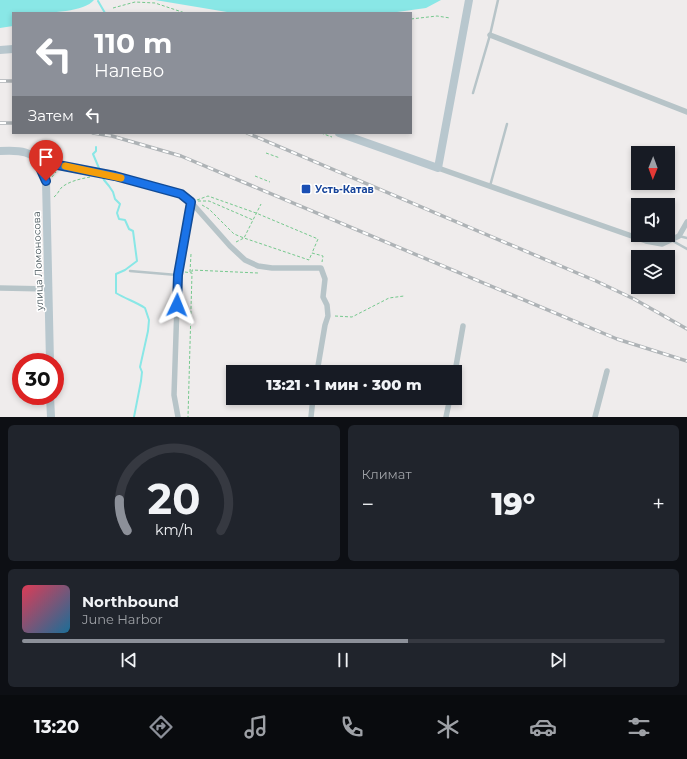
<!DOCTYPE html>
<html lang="ru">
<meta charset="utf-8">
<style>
:root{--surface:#171b24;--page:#20242c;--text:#f1f3f6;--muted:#9ea1a6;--line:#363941;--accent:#8c9099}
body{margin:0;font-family:Montserrat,sans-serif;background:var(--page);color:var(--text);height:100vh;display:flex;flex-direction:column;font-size:15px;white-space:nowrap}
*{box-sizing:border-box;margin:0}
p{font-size:13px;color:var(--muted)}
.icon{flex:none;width:22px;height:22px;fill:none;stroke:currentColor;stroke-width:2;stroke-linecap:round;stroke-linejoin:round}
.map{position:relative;height:417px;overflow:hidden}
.panel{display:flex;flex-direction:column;gap:8px;padding:8px;background:#0d0f14;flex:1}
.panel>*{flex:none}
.top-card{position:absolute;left:12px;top:12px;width:400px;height:122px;border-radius:0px;box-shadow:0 2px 6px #0003;background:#8c9099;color:#fff;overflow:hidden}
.needle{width:26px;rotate:181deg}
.fabs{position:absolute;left:631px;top:146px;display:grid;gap:8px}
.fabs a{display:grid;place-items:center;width:44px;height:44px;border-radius:0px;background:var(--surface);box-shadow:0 2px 6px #0003;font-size:20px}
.speed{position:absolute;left:12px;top:353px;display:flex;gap:8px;font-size:20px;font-weight:700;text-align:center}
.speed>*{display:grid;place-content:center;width:52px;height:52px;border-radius:50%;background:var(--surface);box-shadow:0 2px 6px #0003;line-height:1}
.speed .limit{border:6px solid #d22;background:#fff;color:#111}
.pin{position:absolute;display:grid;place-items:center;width:34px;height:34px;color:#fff;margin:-41px -17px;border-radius:50% 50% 50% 0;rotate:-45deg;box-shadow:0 0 4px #0007}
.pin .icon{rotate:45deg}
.me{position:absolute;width:44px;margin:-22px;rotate:2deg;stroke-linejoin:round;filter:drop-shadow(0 0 3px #0008)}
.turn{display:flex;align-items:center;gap:14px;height:84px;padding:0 16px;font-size:18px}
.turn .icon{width:52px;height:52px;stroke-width:2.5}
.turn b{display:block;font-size:28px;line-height:34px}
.then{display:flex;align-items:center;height:38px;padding:0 16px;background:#0003;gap:8px;font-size:15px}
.big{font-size:30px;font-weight:800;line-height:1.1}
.panel .card{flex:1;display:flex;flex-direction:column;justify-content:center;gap:6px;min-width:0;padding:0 14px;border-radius:6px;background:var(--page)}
.panel .dial{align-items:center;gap:0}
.dial svg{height:104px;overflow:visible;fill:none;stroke:var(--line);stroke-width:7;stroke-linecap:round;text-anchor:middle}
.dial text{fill:var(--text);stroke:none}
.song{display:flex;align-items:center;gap:12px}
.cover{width:48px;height:48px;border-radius:6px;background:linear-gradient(135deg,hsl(350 70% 55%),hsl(200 70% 35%))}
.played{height:4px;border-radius:2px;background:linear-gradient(90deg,var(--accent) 60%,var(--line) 60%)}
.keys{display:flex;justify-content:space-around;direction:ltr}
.heat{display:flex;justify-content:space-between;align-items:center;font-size:22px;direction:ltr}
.panel .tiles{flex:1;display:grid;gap:8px;grid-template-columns:1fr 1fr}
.card:last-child{grid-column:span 2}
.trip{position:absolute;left:226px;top:365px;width:236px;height:40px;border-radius:0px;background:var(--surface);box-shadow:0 2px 6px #0003;font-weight:800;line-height:40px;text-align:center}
.menu{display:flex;height:64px;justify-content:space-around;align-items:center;background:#090b0e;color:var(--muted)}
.menu .icon{width:28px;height:28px}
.menu .selected{color:var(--accent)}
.menu b{font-size:18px;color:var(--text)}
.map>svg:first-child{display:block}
.water{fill:#89e7e6}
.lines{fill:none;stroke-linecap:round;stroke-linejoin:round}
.stream{stroke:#89e7e6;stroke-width:2}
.path{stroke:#75c88d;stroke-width:1;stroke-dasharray:3 2;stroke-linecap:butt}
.service{stroke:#b7c4c8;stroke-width:2.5}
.minor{stroke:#b7c4c8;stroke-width:5.5}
.secondary{stroke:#b8c7ce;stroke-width:8}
.rail-casing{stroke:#aeb3b6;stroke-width:3.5}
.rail{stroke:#fff;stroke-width:2;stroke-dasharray:6;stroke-linecap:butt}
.route-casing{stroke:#114b97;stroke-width:10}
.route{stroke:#1a73e8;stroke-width:7}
.slow{stroke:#f59e0b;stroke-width:7}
.transit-dot{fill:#1a4fb4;stroke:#fff;stroke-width:1.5}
.labels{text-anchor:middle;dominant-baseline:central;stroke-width:3;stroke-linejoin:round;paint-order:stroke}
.transit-label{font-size:10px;font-weight:bold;fill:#164399;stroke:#fff;text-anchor:start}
.street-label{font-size:10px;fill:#455358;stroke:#fff}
</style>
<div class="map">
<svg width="687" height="417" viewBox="0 0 687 417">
<rect width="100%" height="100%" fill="#efecec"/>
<path class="water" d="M0 0H94C82 15 31 13 13 13V26L0 28Z
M155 0H441L426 8 390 13H233Z"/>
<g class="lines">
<path class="stream" d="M98 1 105 13
M96 147V151L93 154 104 180 109 186 113 192 115 199 120 204 117 213 119 219 125 220 129 229 133 231 137 261 125 270 116 274V293C126 299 136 302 145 308L149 320 148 331 140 367 142 372 141 381 134 417"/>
<path class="path" d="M113 8 135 2 155 3 185 13
M411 19 437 16 450 18
M321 133 332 137
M266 153 280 158
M255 176 270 182
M52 177 56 172
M54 197C58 194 59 190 62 187 70 181 80 179 90 177
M197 200 208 196 256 213 318 239 312 253 323 256 322 262
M198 201H209L253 220
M202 205 209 209 234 234 244 238 261 204
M236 242 244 238 309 260 312 253
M185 272 192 273 188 417
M190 272 191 254
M192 272V270L258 273
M335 316 352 317 389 298 404 296
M55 368 56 390"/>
<path class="service" d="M473 93 490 35 498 0
M490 186 507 124
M679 236 687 238
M671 240 687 249
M130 271 177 275"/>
<path class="minor" d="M490 35 687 112
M37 161 115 176 181 194 191 202 230 246 245 260 258 266 272 268H321L325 279 323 297 327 305 328 316 325 325 317 372
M438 168 646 241 662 244 679 236 687 222
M0 288 49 289
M455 372 463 326
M178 417 174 395 178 275 191 202
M311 417 313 398
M446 417 450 398
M595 417 607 371"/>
<path class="secondary" d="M0 50 13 49
M339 133 438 168 469 0
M0 151C31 150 35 152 46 181L50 362
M50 396 51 417"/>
<defs>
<path id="rail" d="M0 81H13
M0 123H13
M93 133 112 136 181 156 617 339 687 361
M247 133 596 281 634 299 687 329"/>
</defs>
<use href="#rail" class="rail-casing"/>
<use href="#rail" class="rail"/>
</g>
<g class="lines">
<defs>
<path id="route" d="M46 181 37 161 115 176 181 194 191 202 178 275 177 305"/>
</defs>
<use href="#route" class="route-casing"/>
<use href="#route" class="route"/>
<path class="slow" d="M65 166 121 178"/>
</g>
<rect class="transit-dot" x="301" y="184" width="10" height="10" rx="2"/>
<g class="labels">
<g class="transit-label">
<text x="315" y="189">Усть-Катав</text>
</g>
<g class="street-label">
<text transform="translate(38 261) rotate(-92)">улица Ломоносова</text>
</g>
</g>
</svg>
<div class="fabs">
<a><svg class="needle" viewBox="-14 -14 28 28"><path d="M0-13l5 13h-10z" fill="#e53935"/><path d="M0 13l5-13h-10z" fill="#9ea1a6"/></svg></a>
<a><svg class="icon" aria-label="sound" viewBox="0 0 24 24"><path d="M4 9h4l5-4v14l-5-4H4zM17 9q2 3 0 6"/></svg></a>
<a><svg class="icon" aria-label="layers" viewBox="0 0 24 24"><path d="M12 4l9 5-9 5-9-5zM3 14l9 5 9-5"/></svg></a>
</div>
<div class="speed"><div class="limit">30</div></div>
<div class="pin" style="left:46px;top:181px;background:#d93025"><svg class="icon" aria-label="arrive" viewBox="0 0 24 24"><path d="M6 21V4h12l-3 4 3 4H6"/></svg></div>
<svg class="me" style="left:177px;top:305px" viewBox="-20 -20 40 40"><path d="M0-17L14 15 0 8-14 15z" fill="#1a73e8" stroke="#fff" stroke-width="4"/></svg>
<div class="trip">13:21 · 1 мин · 300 m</div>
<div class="top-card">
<div class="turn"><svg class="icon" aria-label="left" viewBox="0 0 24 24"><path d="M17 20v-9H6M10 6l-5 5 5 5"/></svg><div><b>110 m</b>Налево</div></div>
<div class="then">Затем<svg class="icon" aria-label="left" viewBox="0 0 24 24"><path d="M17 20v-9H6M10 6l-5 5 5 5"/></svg></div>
</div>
</div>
<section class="panel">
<div class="tiles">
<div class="card dial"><svg viewBox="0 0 100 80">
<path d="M14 69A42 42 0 1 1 86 69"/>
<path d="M14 69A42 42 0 0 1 8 45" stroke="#8c9099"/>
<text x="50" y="56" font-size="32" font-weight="700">20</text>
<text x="50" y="72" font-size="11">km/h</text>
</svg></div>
<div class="card"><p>Климат</p>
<div class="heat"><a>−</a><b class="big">19°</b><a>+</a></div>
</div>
<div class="card">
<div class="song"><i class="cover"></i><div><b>Northbound</b><p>June Harbor</p></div></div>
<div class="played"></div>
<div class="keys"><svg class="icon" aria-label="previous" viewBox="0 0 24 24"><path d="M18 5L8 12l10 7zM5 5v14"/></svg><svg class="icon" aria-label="pause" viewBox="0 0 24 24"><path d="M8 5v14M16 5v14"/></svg><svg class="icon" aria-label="next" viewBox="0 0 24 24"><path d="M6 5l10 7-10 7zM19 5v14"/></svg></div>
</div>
</div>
</section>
<nav class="menu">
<b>13:20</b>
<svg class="icon selected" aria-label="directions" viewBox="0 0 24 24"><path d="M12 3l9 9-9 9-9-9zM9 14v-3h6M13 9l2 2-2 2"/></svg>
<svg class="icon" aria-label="music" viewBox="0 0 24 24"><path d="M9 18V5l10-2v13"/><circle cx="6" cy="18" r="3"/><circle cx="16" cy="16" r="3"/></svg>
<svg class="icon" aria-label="phone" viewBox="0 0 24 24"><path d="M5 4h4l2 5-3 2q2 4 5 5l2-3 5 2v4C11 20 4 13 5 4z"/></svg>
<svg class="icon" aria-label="climate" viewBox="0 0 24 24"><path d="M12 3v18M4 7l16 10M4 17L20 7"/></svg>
<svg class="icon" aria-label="car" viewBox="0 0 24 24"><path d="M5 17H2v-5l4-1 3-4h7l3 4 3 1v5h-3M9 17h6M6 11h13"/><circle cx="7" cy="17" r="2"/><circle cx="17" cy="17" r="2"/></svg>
<svg class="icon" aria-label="filters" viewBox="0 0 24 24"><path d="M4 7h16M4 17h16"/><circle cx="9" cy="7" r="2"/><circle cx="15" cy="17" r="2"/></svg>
</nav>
